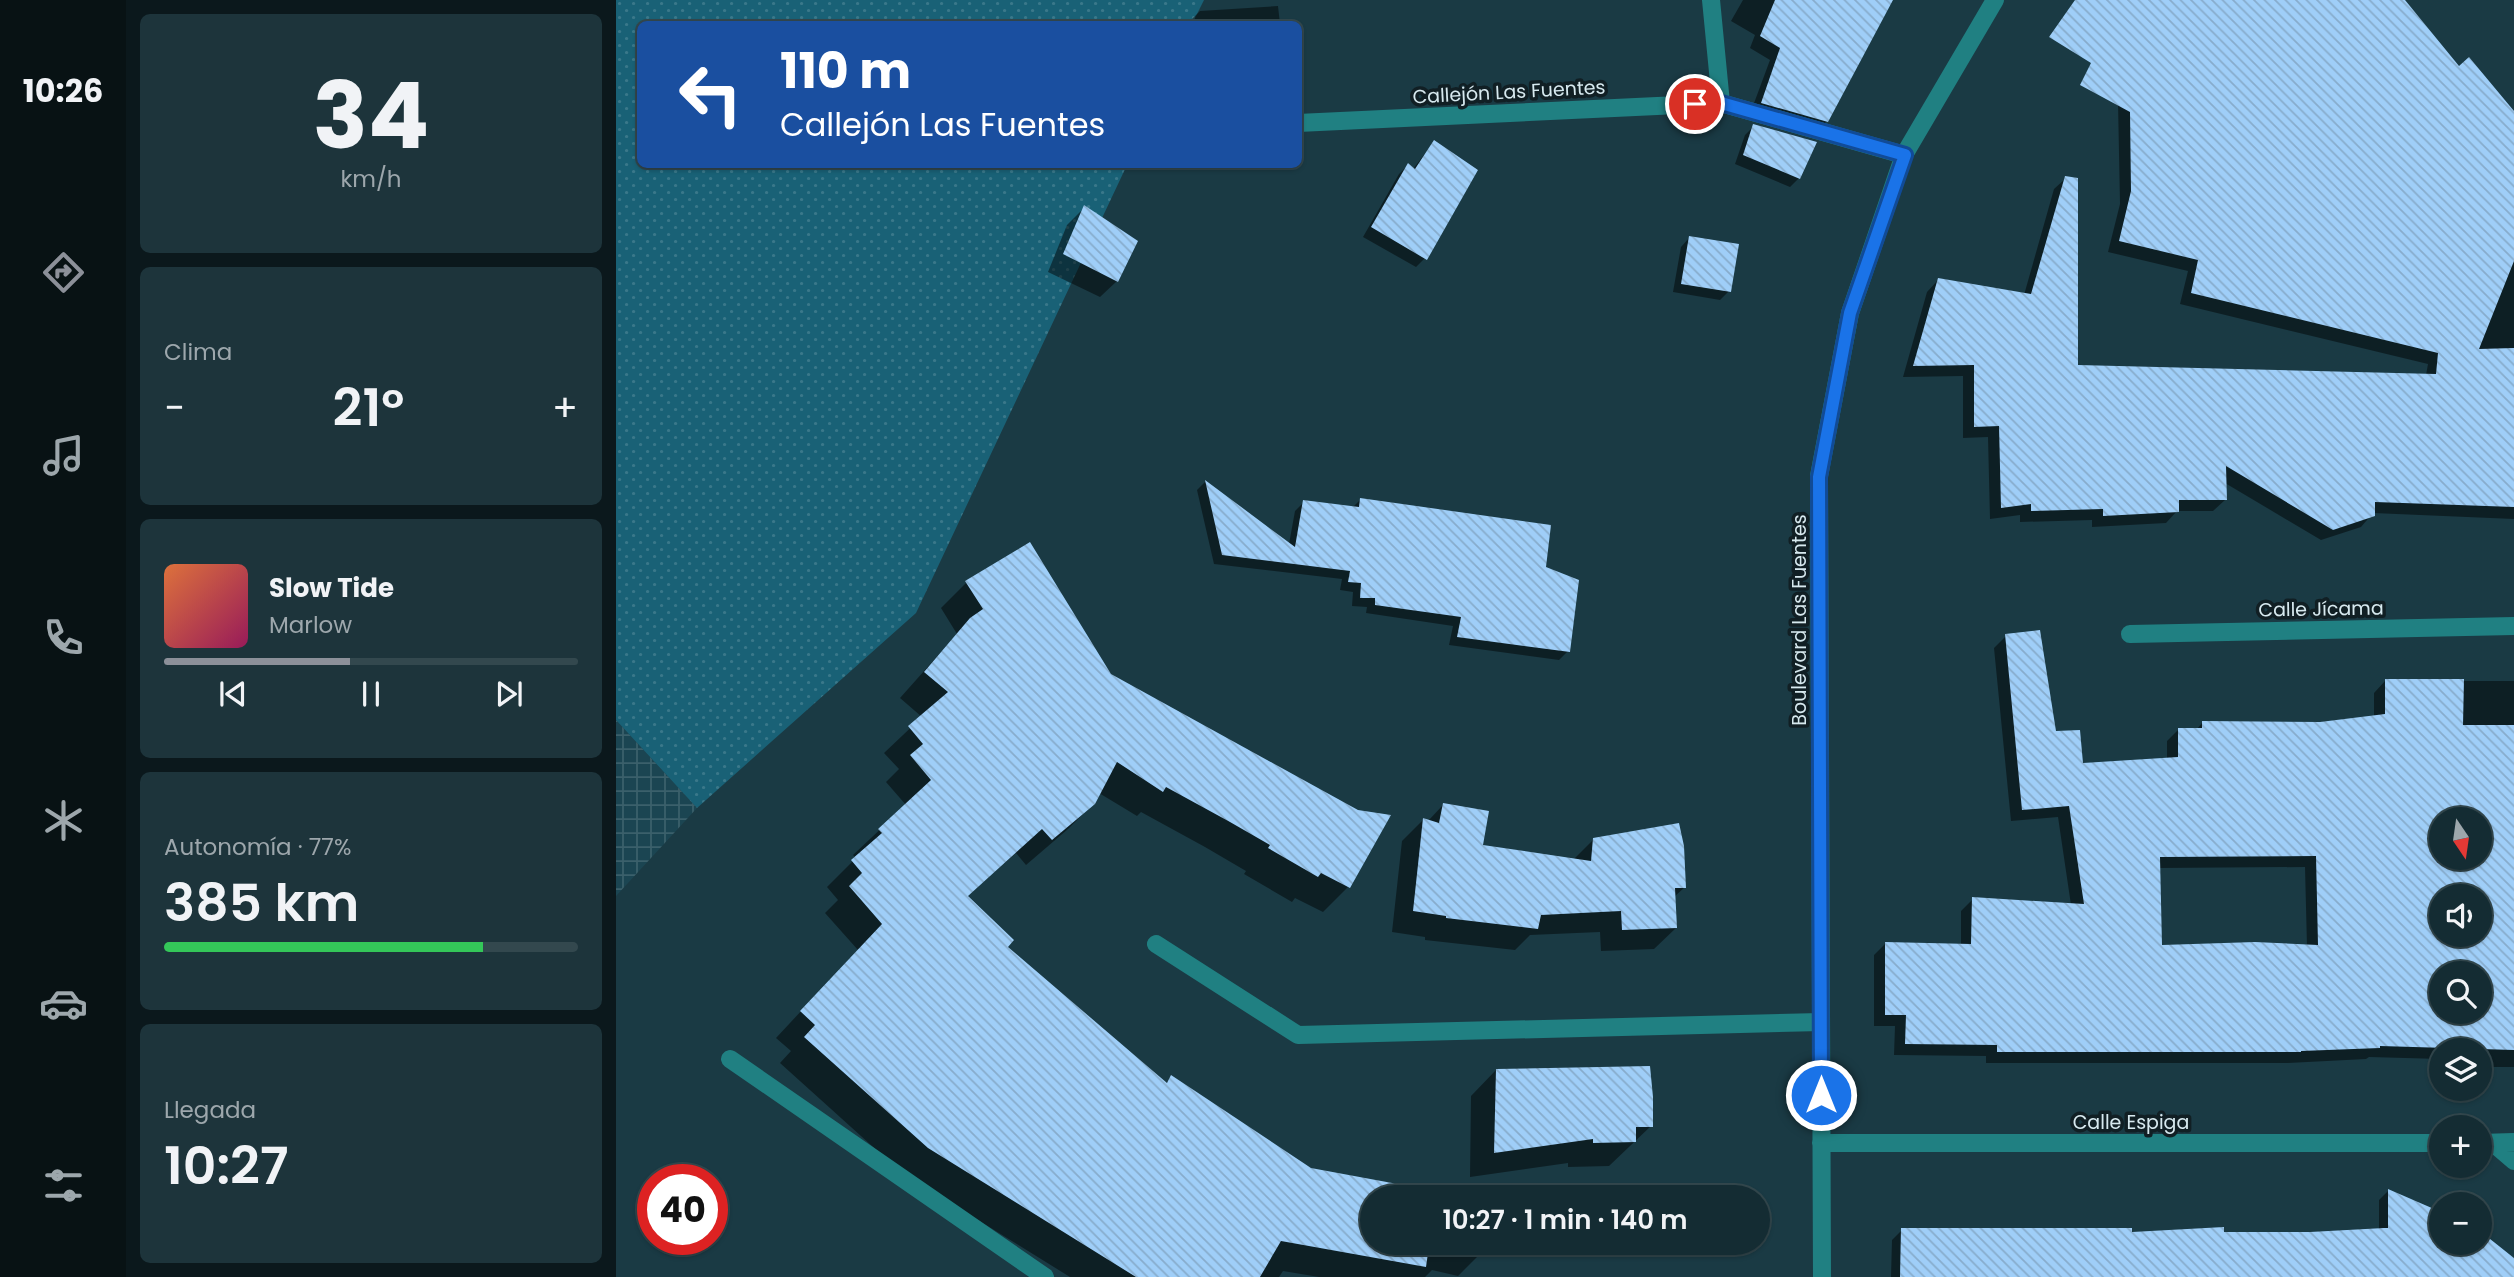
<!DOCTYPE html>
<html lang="es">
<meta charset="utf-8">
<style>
:root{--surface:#142c33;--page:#1d343b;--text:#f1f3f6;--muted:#9da7ac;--line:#33484e;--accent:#8c9099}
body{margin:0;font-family:Poppins,sans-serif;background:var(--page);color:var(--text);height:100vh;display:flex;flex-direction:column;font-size:26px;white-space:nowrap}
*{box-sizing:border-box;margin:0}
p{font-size:23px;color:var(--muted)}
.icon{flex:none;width:38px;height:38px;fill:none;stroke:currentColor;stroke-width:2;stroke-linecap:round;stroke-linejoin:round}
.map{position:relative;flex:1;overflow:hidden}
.side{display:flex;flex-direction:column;gap:14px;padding:14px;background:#0b181c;width:490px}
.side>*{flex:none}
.hud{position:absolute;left:21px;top:21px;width:665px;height:147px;border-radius:10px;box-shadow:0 2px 5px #0004,0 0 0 2px var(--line);background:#1a4fa0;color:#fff;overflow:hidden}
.needle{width:46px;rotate:167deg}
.tools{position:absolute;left:1813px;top:807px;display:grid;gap:14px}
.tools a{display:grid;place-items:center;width:63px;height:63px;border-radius:50%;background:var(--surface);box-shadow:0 2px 5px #0004,0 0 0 2px var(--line);font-size:35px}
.speed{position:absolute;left:21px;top:1164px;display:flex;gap:14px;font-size:35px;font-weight:700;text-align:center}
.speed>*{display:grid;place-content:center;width:91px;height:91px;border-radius:50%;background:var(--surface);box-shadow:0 2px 5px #0004,0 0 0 2px var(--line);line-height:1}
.speed .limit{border:10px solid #d22;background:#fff;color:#111}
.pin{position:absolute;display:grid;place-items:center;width:60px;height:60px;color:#fff;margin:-30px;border:4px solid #fff;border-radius:50%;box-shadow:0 2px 7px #0007}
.me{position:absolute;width:77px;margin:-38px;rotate:0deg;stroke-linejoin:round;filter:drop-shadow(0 0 5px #0008)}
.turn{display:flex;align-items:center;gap:24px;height:147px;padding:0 28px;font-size:32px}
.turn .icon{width:91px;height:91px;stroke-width:2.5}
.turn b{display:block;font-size:49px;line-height:60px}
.big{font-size:52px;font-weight:600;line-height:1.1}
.side .widget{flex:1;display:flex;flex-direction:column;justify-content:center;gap:10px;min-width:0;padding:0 24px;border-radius:10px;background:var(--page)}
.side .dial{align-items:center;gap:0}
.dial b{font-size:91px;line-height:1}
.song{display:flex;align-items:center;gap:21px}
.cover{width:84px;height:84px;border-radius:10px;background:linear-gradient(135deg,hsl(20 70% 55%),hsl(330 70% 35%))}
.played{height:7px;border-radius:4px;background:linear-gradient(90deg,var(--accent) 45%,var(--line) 45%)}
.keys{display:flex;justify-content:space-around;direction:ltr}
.heat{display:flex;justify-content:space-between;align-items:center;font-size:38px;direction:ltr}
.charge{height:10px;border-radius:5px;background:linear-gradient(90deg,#34c759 77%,var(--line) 0)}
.trip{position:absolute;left:744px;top:1185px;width:410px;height:70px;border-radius:35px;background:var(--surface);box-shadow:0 2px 5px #0004,0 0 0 2px var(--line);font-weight:600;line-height:70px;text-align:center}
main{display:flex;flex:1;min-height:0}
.tabs{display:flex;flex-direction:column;width:126px;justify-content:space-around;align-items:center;background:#081214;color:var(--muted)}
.tabs .icon{width:49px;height:49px}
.tabs .active{color:var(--accent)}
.tabs b{font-size:32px;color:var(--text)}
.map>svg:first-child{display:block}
.industrial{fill:url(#industrial-grid)}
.grass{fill:url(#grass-dots)}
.shadow{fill:#0007;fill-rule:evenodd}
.building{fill:url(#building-back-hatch);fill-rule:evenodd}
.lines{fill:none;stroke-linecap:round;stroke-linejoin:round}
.minor{stroke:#208082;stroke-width:18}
.route-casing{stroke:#114b97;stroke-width:18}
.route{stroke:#1a73e8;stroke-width:12}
.labels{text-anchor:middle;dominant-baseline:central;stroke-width:7;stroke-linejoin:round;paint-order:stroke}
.street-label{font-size:19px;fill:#d7e9ef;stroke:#111f24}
</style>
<main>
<nav class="tabs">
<b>10:26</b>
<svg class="icon active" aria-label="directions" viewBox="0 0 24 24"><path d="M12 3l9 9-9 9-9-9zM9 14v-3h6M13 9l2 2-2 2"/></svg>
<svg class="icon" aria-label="music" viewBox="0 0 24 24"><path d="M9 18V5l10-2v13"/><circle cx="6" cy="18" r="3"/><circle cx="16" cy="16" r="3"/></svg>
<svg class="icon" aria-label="phone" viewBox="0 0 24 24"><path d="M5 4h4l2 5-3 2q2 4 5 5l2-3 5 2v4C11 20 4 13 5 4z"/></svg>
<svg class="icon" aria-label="climate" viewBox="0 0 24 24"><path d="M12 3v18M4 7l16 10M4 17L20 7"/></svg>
<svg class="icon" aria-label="car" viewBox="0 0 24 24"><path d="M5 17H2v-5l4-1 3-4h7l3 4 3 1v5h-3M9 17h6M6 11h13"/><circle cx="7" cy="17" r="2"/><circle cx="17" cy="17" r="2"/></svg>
<svg class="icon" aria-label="filters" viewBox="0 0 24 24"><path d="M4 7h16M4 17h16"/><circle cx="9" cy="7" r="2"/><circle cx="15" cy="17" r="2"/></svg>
</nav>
<section class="side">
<div class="widget dial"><b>34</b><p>km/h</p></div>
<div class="widget"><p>Clima</p>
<div class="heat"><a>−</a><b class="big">21°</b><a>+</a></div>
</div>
<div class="widget">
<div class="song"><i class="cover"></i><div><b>Slow Tide</b><p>Marlow</p></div></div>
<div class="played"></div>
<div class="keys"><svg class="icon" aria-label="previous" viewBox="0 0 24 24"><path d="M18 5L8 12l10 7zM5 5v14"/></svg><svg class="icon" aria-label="pause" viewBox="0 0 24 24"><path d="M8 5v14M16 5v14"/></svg><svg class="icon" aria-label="next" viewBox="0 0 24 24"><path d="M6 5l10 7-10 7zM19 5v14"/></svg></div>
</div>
<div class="widget"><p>Autonomía · 77%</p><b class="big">385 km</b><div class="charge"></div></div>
<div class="widget"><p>Llegada</p><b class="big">10:27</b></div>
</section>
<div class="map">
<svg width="1898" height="1277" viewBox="0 0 1898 1277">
<defs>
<pattern id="industrial-grid" width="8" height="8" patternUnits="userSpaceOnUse" patternTransform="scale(1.75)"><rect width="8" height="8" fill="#1b4552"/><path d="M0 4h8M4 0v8" fill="none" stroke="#3b606b"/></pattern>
<pattern id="grass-dots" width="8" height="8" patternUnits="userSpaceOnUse" patternTransform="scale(1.75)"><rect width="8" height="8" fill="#196176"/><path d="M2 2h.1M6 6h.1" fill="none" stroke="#3a788a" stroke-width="1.8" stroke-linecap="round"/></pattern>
<pattern id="building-back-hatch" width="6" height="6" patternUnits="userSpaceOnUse" patternTransform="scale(1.75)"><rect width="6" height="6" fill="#9fcef8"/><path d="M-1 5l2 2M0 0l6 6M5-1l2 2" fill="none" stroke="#87accc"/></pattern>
</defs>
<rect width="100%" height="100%" fill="#1a3a44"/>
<path class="industrial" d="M0 720 81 808 0 896Z"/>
<path class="grass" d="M0 0H588L576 24H24V164L511 165 300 613 81 808 0 720Z"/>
<path class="shadow" d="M1127 0H1249L1211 121 1199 132 1134 114 1154 60 1134 48 1139 35 1115 21Z
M1500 0H1787L1843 68 1898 113V519L1757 513 1745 527 1705 540 1609 483V500L1597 511H1561L1550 523 1476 527V520L1404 522V515L1374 519 1372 437 1347 438V376L1287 377 1311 292 1322 280 1408 295 1438 189 1450 178 1460 367 1810 375 1812 364 1564 304 1572 271 1492 252 1504 204Z
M662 6 664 24H575V20L584 11Z
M1138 126 1183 178 1174 187 1119 164 1129 135Z
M818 142 809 258 800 267 747 237 783 174 792 165 797 169Z
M468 208 501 281 484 297 432 272 451 225Z
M1074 237 1113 291 1104 300 1057 292 1065 247Z
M589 482 673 544 679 511 688 502 736 508 745 499 928 568 952 651 943 660 833 645 837 626 750 613 751 607 736 606 737 592 724 590 726 579 598 564 581 490Z
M350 583 494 675 732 887 707 912 679 898 676 902 628 874 630 871 589 847 525 812 521 816 483 793 478 803 452 829 410 865 400 853 350 897 389 947 549 1084 556 1078 694 1170 840 1197H756V1242H869L868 1250 842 1276 816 1270 809 1277H703L667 1271 663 1277H454L286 1173 164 1063 175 1051 160 1038 242 950 209 913 222 900 211 887 240 858 237 855 290 805 270 782 283 769 268 753 306 717 284 698 341 634 325 608Z
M1390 636 1438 732 1466 765 1551 760V741L1562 730H1580L1586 723 1704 724 1758 717V693L1769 681H1898V1067H1864V1050H1825V1059L1753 1057 1750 1059 1672 1063H1370V1056L1278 1055 1279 1026H1258V955L1269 944 1345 945V911L1357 899 1455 905 1442 817 1395 821 1378 648ZM1825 819H1864V858H1825ZM1689 867 1691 947H1544L1543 868ZM1825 896H1864V934H1825ZM1825 973H1864V1012H1825Z
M827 805 865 846 957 860 977 840 1069 887 1058 897 1060 928 1038 949 985 951 984 932 914 935 899 950 809 940V937L776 932 786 841 807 820 812 821Z
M880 1070 1035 1126 993 1166 952 1167V1163L854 1177 855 1096Z
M1772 1191 1825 1213V1242H1864V1233L1898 1260V1275L1275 1277 1276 1240 1286 1230 1514 1234H1694L1763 1230V1200Z"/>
<path class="building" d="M1159 0H1277L1212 122 1145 103 1164 48 1144 36Z
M1459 0H1789L1843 66 1853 57 1898 111V261L1863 349 1898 348V507L1759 502V516L1717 530 1610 466 1611 500H1563V512L1487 516V509L1415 511V504L1385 508 1383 426 1358 427V365L1297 366 1322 278 1415 294 1449 176 1462 178V365L1820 374 1822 353 1575 293 1582 260 1503 241 1515 191 1514 112 1464 85 1475 63 1433 37Z
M1137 124 1201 142 1184 179 1127 155Z
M818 140 862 170 811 260 755 227 792 163 799 169Z
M468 205 522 241 502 282 447 254Z
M1073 236 1123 244 1115 292 1065 284Z
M589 480 679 547 687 500 743 507 744 498 935 525 930 567 963 580 954 652 841 637 845 617 759 605V598H744L745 583 732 582 734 571 606 555Z
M414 542 495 674 742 810 775 815 734 888 705 873 702 877 652 848 654 845 614 822 550 787 547 792 501 762 479 804 436 840 426 829 352 896 398 940 392 947 551 1083 555 1075 695 1168 841 1195 756 1197V1242H830L828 1255 812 1253 810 1267 665 1241 644 1277H520L312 1148 188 1037 199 1025 184 1011 266 924 233 886 246 873 235 860 266 833 262 829 315 780 294 755 307 744 292 726 332 692 308 672 354 618 367 609 349 581Z
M1424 630 1440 731 1464 730 1467 763 1562 757V728H1586V721L1704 722 1769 714V679H1848L1847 725H1898V1050L1764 1046V1048L1685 1051V1052H1381V1045L1289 1044 1290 1015H1269V942L1355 944 1356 897 1468 904 1453 806 1406 810 1389 634ZM1825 819H1864V858H1825ZM1700 856 1702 945 1639 942 1546 945 1544 857ZM1825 896H1864V934H1825ZM1825 973H1864V1012H1825Z
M827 803 873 811 867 845 975 861 977 838 1063 823 1068 846 1070 888H1059L1061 928 1006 930 1005 911 925 915 922 929 830 918V916L797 911 807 818 823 823Z
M1034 1066 1037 1097V1127H1020V1142L977 1143V1139L878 1153 880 1069Z
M1772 1189 1825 1212V1242H1864V1231L1898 1258V1277H1284L1285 1228H1516V1232L1608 1227V1232H1694L1768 1228H1772Z"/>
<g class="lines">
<path class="minor" d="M1095 0 1105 103
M682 123 1105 103 1288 155
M1514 634 1898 626
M540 944 682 1035 1205 1022
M114 1059 429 1277
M1205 1143H1825
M1864 1143 1898 1142
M1877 1143 1898 1161
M1206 1277 1203 476 1234 313 1288 155 1379 0"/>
</g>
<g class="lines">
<defs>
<path id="route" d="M1079 104 1105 103 1289 155 1234 313 1203 477 1205 1095"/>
</defs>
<use href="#route" class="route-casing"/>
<use href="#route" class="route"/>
</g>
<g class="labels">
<g class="street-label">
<text transform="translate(893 92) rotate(-3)">Callejón Las Fuentes</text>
<text transform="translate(1705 609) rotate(-1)">Calle Jícama</text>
<text transform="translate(1183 620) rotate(-90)">Boulevard Las Fuentes</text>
<text x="1515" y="1122">Calle Espiga</text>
</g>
</g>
</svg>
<div class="tools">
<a><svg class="needle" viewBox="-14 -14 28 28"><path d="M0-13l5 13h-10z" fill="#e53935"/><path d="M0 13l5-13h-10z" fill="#9da7ac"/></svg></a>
<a><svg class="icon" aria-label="sound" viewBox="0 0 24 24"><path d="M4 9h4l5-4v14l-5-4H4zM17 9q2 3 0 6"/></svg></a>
<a><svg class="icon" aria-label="search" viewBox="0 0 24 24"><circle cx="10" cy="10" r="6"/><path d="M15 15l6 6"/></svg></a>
<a><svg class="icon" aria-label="layers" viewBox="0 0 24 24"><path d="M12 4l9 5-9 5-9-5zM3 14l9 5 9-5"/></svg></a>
<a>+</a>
<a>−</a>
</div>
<div class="speed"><div class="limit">40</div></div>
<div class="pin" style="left:1079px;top:104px;background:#d93025"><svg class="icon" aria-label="arrive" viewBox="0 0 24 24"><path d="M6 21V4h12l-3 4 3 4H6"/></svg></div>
<svg class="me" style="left:1205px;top:1095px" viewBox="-20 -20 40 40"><circle r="17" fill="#1a73e8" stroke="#fff" stroke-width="3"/><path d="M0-11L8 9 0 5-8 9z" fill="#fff"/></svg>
<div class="trip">10:27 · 1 min · 140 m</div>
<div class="hud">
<div class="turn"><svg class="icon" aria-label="left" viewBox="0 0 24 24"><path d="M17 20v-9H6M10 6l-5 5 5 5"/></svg><div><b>110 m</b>Callejón Las Fuentes</div></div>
</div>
</div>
</main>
